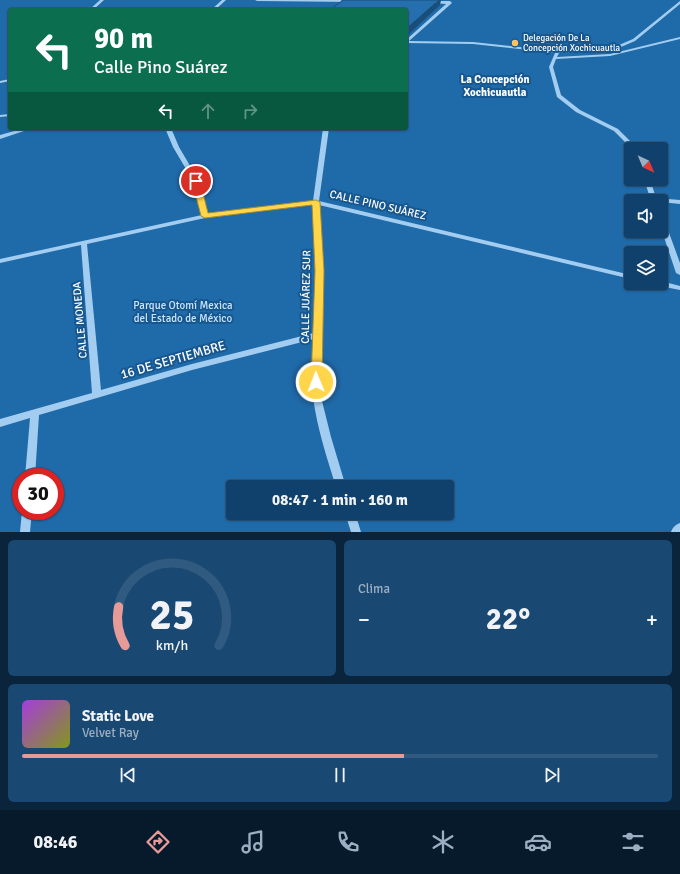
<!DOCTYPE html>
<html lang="es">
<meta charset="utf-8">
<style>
:root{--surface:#10416c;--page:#194872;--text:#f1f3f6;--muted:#9cafc2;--line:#305a7f;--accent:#e69b98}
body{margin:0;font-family:Signika,sans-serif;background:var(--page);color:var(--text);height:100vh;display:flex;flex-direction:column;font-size:15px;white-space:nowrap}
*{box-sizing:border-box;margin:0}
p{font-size:13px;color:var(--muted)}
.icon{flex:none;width:22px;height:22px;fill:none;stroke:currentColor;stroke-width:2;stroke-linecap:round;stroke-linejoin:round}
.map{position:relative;height:532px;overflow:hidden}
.details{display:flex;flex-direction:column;gap:8px;padding:8px;background:#09243b;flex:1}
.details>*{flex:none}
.banner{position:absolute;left:8px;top:8px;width:400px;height:122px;border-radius:4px;box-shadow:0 1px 3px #0004,0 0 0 1px var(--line);background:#0b6e4f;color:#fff;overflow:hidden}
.needle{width:26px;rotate:136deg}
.fabs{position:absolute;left:624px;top:142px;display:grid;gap:8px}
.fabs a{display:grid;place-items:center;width:44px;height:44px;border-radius:4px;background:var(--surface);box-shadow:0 1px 3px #0004,0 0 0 1px var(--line);font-size:20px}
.speed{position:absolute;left:12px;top:468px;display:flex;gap:8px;font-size:20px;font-weight:700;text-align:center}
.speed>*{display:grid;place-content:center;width:52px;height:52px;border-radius:50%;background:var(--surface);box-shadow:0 1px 3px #0004,0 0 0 1px var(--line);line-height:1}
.speed .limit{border:6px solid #d22;background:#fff;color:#111}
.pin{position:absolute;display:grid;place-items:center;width:34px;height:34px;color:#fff;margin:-17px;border:2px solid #fff;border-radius:50%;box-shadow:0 1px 4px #0007}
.me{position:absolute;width:44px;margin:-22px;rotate:359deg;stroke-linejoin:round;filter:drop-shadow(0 0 3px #0008)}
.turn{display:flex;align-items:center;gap:14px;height:84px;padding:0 20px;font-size:18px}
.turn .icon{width:52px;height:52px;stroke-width:2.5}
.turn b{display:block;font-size:28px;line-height:34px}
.lanes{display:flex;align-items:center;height:38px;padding:0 20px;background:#0003;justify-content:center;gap:20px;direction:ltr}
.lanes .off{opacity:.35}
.big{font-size:30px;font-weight:700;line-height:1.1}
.details .card{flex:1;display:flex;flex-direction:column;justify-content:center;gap:6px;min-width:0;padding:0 14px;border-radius:6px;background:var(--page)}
.details .dial{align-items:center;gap:0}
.dial svg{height:104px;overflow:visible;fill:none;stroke:var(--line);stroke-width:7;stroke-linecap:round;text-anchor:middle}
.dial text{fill:var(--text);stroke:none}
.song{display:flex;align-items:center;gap:12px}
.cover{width:48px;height:48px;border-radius:6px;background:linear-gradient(135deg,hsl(280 70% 55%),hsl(70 70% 35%))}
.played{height:4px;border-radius:2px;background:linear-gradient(90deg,var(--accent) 60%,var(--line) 60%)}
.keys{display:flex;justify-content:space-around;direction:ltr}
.heat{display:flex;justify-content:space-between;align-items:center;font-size:22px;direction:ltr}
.details .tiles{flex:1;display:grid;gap:8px;grid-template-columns:1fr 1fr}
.card:last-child{grid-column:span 2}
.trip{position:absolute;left:226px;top:480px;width:228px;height:40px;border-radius:4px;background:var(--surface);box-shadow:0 1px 3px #0004,0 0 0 1px var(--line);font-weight:700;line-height:40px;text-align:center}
.tabs{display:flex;height:64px;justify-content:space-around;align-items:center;background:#061a2b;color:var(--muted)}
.tabs .icon{width:28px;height:28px}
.tabs .active{color:var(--accent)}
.tabs b{font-size:18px;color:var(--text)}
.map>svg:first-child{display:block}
.green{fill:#1f6aa9;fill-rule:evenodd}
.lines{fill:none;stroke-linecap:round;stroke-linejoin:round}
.minor{fill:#a3cdf0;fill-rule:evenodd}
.shaded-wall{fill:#1a4e7a}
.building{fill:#256fae;stroke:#1a4e7a}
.route{fill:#ffd54a;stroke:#a68a30}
.poi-dot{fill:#ffc362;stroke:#165790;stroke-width:1.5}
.labels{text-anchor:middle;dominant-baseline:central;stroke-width:4;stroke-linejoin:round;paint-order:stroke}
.far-poi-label{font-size:9px;fill:#fff;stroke:#165790;text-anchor:start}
.far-quarter-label{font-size:11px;font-weight:bold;fill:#fff;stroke:#165790}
.street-label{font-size:11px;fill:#fff;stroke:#165790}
.park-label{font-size:11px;fill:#cae5fb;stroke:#165790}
.near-street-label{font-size:13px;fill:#fff;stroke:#165790}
</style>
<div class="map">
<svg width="680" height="532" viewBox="0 0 680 532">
<rect width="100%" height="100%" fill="#165790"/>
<path class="green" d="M0 0H680V532H0ZM10 10H406V128H10ZM631 149H661V179H631ZM631 201H661V231H631ZM631 253H661V283H631ZM21 477H55V511H21ZM233 487H447V513H233Z"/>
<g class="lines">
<path class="minor" d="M100 0H104L93 10H89Z
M222 0H226L215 10H211Z
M255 0H349L354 1 352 2 257 1Z
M431 1H450L452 3 409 41 473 42 557 51 612 48 633 39 680 1V4L635 41 614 50 559 53 557 57 610 54 680 37V39L610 56 556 59 553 67 561 95 580 110 618 129 638 149H632L614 131 576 112 557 97 549 67 555 53 473 44 406 43V40L446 4 432 3Z
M10 79V81L0 83V81Z
M10 114V116L0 117V115Z
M25 128H33L0 139V135Z
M165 128H171L179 147 199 181 208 214 313 201 323 128H329L319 201 631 275V279L319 205 324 271 322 335 319 367 321 397 331 437 346 487H336C327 458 317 428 313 397 310 378 312 358 314 339L192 370 39 415 35 477H25L30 418 0 427V419L92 393 81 245 0 263V259L202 215 193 181 173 147ZM313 204 316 271 314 333 192 364 101 390 87 244 205 218Z
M644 179H650L656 198 680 200V204L661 202V201H651Z
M661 217 664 219 680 263V275L676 273 661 228Z
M661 281 680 286V290L655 285 654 283H661Z
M22 511H32L30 532H20Z
M345 513H355L361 532H351Z
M680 523V532H671C673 527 675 525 680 523Z"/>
</g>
<path class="shaded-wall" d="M439 0H441L440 5 406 37V29Z"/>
<path class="building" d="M342 0H439L406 29V10H329L342 1Z"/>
<path class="route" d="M196 179 200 181 208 213 316 200 320 202 324 271 322 382 320 385H312L311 382 315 271 312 205 205 218 201 216 192 181Z"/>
<circle class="poi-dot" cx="515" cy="43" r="4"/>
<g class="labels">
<g class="far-poi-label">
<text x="523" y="38">Delegación De La<tspan x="523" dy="10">Concepción Xochicuautla</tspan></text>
</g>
<g class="far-quarter-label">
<text x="495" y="79">La Concepción<tspan x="495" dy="13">Xochicuautla</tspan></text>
</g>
<g class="street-label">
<text transform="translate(378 205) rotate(13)">CALLE PINO SUÁREZ</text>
<text transform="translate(306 297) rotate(-89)">CALLE JUÁREZ SUR</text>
<text transform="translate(80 320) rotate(-95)">CALLE MONEDA</text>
</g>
<g class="park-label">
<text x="183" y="305">Parque Otomí Mexica<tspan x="183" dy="13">del Estado de México</tspan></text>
</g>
<g class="near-street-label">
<text transform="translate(173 360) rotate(-16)">16 DE SEPTIEMBRE</text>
</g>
</g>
</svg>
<div class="fabs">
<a><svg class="needle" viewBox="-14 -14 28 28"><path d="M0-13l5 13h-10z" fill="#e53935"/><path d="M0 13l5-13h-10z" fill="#9cafc2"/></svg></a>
<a><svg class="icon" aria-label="sound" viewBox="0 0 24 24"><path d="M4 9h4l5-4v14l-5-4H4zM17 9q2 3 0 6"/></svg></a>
<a><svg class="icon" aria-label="layers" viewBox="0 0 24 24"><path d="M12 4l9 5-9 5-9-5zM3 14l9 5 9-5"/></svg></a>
</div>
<div class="speed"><div class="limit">30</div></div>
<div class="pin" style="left:196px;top:181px;background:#d93025"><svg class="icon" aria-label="arrive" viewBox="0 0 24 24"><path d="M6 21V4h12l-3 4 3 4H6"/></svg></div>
<svg class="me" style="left:316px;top:382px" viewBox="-20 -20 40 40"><circle r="17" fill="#ffd54a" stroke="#fff" stroke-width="3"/><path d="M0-11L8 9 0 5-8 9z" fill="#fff"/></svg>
<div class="trip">08:47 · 1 min · 160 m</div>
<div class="banner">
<div class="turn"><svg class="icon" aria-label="left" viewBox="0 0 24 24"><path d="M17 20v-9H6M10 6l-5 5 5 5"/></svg><div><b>90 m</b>Calle Pino Suárez</div></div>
<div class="lanes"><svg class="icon" aria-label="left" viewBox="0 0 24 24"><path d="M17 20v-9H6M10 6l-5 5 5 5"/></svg><svg class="icon off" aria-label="ahead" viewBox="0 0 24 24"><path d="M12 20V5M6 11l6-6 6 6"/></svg><svg class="icon off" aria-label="right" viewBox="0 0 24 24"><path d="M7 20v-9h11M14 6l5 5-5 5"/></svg></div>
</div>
</div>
<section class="details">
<div class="tiles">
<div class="card dial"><svg viewBox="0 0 100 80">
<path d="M14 69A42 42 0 1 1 86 69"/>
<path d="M14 69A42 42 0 0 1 9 39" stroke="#e69b98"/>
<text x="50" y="56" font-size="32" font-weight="700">25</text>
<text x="50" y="72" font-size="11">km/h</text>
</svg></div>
<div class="card"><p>Clima</p>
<div class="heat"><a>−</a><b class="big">22°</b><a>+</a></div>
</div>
<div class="card">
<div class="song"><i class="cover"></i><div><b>Static Love</b><p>Velvet Ray</p></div></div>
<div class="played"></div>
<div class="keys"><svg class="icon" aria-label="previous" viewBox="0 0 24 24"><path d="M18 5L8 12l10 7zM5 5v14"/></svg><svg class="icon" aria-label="pause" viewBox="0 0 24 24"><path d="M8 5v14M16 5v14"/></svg><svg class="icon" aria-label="next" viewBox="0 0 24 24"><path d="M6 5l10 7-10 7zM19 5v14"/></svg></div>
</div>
</div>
</section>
<nav class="tabs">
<b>08:46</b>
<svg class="icon active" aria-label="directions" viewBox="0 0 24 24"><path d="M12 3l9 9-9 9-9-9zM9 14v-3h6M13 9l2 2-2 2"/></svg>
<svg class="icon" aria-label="music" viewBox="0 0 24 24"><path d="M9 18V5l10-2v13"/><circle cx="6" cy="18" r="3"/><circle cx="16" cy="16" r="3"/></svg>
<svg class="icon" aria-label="phone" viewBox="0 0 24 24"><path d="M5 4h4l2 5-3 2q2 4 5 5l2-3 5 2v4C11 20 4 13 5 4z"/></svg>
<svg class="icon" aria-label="climate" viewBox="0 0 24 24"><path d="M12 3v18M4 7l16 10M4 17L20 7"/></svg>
<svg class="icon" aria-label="car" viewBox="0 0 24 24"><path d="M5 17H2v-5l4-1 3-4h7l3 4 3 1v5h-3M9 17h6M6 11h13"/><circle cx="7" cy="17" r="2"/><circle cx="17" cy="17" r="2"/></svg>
<svg class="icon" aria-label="filters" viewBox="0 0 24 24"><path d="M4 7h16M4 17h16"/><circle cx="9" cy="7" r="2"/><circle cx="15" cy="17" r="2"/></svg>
</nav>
